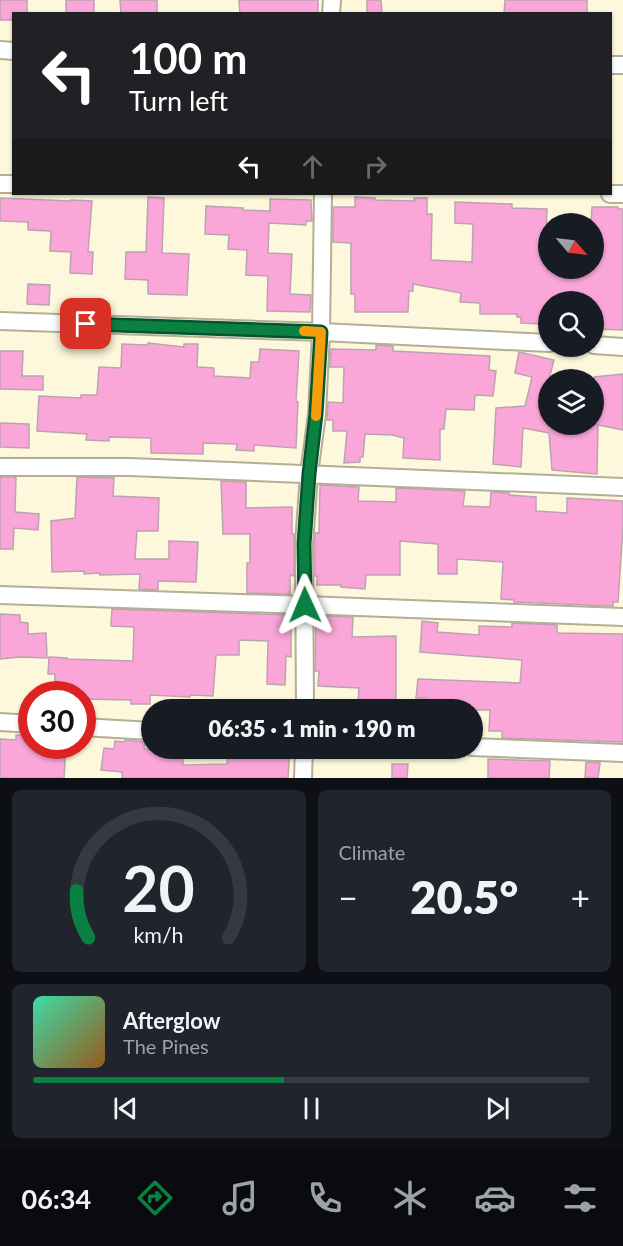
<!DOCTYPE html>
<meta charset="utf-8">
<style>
:root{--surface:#171b24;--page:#20242c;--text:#f1f3f6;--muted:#9ea1a6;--line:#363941;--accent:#0b8043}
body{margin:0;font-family:Lato,sans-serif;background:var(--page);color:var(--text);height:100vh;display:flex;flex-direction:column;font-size:22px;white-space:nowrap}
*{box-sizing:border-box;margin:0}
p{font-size:20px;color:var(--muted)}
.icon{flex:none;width:33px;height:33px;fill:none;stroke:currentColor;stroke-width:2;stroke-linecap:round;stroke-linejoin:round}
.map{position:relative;height:778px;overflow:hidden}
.sheet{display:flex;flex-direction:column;gap:12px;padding:12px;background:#0d0f14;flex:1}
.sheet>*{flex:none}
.guide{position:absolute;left:12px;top:12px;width:600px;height:183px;border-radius:0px;box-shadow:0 2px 4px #0004;background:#202124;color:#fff;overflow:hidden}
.needle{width:39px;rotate:118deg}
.controls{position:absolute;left:538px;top:213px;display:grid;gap:12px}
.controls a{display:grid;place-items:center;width:66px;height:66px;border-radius:50%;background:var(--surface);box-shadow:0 2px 4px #0004;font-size:30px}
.speed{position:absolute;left:18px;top:681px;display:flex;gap:12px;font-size:30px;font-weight:700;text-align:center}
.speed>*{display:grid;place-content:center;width:78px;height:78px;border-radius:50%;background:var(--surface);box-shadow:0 2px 4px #0004;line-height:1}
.speed .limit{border:9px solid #d22;background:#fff;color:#111}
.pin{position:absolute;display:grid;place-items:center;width:51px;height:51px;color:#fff;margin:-26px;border-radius:12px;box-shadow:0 3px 9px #0006}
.me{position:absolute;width:66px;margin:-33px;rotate:359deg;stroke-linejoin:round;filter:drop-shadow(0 0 4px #0008)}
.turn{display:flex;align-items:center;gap:21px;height:126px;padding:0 18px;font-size:27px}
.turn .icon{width:78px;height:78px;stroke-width:2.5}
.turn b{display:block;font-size:42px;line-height:51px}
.lanes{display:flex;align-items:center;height:57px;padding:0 18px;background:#0003;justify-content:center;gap:30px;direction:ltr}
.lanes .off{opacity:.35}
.big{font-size:45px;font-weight:800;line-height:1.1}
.sheet .tile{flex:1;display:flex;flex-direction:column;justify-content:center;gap:9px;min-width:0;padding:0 21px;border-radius:9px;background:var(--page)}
.sheet .dial{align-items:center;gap:0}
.dial svg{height:156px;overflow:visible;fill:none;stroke:var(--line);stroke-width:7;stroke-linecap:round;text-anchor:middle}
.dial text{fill:var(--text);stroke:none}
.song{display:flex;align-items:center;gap:18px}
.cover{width:72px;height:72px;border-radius:9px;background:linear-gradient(135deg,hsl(160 70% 55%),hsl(30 70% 35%))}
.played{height:6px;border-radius:3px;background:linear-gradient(90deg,var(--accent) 45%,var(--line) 45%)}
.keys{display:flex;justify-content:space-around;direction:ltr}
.heat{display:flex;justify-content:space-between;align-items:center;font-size:33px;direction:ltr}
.sheet .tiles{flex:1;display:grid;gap:12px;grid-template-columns:1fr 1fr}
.tile:last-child{grid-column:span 2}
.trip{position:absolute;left:141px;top:699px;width:342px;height:60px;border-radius:30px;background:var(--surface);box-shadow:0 2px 4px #0004;font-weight:800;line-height:60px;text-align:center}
.menu{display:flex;height:96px;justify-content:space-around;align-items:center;background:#090b0e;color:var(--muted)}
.menu .icon{width:42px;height:42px}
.menu .selected{color:var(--accent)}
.menu b{font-size:27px;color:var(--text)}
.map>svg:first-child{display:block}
.building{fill:#faa6d8;stroke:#bda3b1;stroke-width:1.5}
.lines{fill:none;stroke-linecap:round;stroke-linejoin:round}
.street-casing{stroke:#b4ae94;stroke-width:20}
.street{stroke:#fff;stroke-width:16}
.route-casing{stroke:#07532c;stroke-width:15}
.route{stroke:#0b8043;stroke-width:10}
.slow{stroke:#f59e0b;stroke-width:10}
</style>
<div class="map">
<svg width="623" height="778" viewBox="0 0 623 778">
<rect width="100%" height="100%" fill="#fdf7db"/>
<path class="building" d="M0 0H27V14H14V20H0Z
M66 0H94V14H66Z
M120 0H157V14H121Z
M239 0H318V14H240Z
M367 0H381L382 14H367Z
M505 0H587V14H504Z
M148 197 164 198 162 253 189 254 187 295 148 294V280L125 279 126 252H146Z
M355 197 375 198V200L414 201V198H427V214H432L431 260 472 262 473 224 455 223V202L512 204V208L547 209 546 232H549V268H594V224H591L592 207H618V209H623V330L596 329 597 302H549V320H543V324L521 323V317H517V314H480V303L460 302 461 293 413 284V291H409L408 312H355V294H351V243L333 242V207H355Z
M0 198 71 201V200L92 201 88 252H93L92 274 70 273 71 252 50 251 51 231 28 230V222L0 221Z
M270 199 311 200 312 221H306V225L269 223 268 253 292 254 290 294 311 295 310 312 267 311 268 276 246 275 247 250 228 249 229 235 205 234 206 206 243 208V210L270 211V213Z
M28 284 50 285 49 305 27 304Z
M148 343 184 347V344H198L197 367 214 368V376L250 378 251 362H259L260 349 299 351 296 401 298 402 296 448 254 445V451L236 450 237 444 203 443V454L151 453V438L109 437V441L86 440 87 434 37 431 39 396 81 398V395H97L99 367 121 368 122 344 148 345Z
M376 345 393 346V351L490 356 489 370 496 371 493 396 475 395 474 410 446 409 444 429H440V460L403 458 404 438 392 435 365 434 363 457H360V462L344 463 347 431H333V420H327L328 402 343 403 344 367H330L331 349 376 350Z
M0 351H23L22 376H43V390L0 389Z
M519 352 554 360 549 379V424H598H594V377L623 374V430L598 425 597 474 552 470 549 433 523 428 521 467 493 464 496 408 525 406 532 377 515 373Z
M0 423 29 424V448L0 447Z
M0 477H16L15 512 39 514 38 530 14 528 13 549H0Z
M77 477 114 478 113 496 159 498 158 531H137L135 559H169V541L198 542 196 582 158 581V590L139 589 140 574 100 575V573L84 574V571L52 572 51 521 75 518Z
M221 481 246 482V508L292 507V534H294V576L290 575V594L247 593V563H250V534H223Z
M320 485 359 487 358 501 396 502V488L465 491 463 506 490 507 491 492 509 493V495L536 497V511L567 513V498L623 501V527L618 602H613V606L514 602V600L501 599 503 562 457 559V574H438V544L400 541V575H366L365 589 341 587V585H317V576H315V533H319Z
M112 609 291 615V657L286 656 285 685 267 684 268 641 239 640V655H216L213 696 190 695V697L150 695V704H131V700L82 699V694H54L55 674H48L49 657 67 658V659L133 661 134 627 111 626Z
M0 614 20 615V622L28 623V634L46 633 47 658 20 657 0 659Z
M316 616 353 617 352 637 396 636V705L358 703 359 688 318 686 319 671H315Z
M422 621 438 623 437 632 479 635V626L512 627V623L557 625V633L623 634V742L502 738V731H489L490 710H428L427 698H416L418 679 520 683 522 660 420 652Z
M16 735 32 736V746H66L64 778H0V739L16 740Z
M125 740 145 742 144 749H183V765L227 764 228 752 248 753 249 748H290L288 778H122V772L101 770 104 748 114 749 115 741 125 742Z
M488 759 550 761 549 778H488Z
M586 762 600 763 598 778 585 777Z
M392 764H408L407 778H392Z"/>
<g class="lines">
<defs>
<path id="street" d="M331 14 332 0
M0 50 14 51
M610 65H623
M0 184H14
M610 194H623
M0 321 321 332 549 343
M594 345 623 347
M0 467H130L623 487
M0 595 305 605 623 617
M305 710 304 544 309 474 317 414 321 332 323 194
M0 722 32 724
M82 727 152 731
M472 747 623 753
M303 778 304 748"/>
</defs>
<use href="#street" class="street-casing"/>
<use href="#street" class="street"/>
</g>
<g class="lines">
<defs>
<path id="route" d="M86 324 321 332 316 414 309 474 304 544 305 605"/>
</defs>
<use href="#route" class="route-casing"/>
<use href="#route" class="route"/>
<path class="slow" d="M304 331 321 332 316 416"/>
</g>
</svg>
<div class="controls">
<a><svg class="needle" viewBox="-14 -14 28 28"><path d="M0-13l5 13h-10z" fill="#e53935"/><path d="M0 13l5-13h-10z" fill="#9ea1a6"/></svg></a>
<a><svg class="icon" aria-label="search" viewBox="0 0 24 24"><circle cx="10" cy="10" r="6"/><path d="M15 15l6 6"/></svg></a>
<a><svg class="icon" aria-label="layers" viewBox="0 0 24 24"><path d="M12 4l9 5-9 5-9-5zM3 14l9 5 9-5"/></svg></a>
</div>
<div class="speed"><div class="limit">30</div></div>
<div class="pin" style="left:86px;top:324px;background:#d93025"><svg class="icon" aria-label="arrive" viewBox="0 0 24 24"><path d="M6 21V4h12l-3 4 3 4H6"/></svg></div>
<svg class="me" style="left:305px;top:605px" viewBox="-20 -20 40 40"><path d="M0-17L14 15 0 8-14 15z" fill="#0b8043" stroke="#fff" stroke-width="4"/></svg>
<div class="trip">06:35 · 1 min · 190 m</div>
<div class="guide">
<div class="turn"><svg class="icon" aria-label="left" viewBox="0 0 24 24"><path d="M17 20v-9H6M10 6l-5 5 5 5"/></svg><div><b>100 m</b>Turn left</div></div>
<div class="lanes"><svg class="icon" aria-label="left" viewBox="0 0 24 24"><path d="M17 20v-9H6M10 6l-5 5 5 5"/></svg><svg class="icon off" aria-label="ahead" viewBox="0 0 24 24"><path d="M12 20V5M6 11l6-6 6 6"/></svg><svg class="icon off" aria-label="right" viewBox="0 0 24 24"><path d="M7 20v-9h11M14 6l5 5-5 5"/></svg></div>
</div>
</div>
<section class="sheet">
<div class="tiles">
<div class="tile dial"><svg viewBox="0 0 100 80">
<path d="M14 69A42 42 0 1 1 86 69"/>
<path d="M14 69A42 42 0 0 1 8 45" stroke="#0b8043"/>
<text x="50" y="56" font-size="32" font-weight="700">20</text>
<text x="50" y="72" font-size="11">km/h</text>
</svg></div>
<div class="tile"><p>Climate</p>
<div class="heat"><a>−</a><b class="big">20.5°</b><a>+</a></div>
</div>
<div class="tile">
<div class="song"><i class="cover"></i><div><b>Afterglow</b><p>The Pines</p></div></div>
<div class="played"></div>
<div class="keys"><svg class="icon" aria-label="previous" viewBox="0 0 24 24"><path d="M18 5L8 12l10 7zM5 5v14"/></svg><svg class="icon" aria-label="pause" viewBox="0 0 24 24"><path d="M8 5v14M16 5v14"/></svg><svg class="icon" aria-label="next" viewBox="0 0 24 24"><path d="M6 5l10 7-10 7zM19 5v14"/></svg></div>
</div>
</div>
</section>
<nav class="menu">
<b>06:34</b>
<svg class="icon selected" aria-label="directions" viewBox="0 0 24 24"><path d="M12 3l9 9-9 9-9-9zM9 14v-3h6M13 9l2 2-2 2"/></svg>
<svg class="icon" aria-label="music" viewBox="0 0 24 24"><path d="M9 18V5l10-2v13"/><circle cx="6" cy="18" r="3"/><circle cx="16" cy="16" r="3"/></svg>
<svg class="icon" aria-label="phone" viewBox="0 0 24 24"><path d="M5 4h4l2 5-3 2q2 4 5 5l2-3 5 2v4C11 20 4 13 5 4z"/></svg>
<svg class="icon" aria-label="climate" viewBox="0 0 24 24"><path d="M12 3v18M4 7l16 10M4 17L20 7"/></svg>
<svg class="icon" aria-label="car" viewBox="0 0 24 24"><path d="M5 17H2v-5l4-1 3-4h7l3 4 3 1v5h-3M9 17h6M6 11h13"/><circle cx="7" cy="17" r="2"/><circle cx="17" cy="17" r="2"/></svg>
<svg class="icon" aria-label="filters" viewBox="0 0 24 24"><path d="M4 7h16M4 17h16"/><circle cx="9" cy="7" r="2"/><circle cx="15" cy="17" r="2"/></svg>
</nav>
